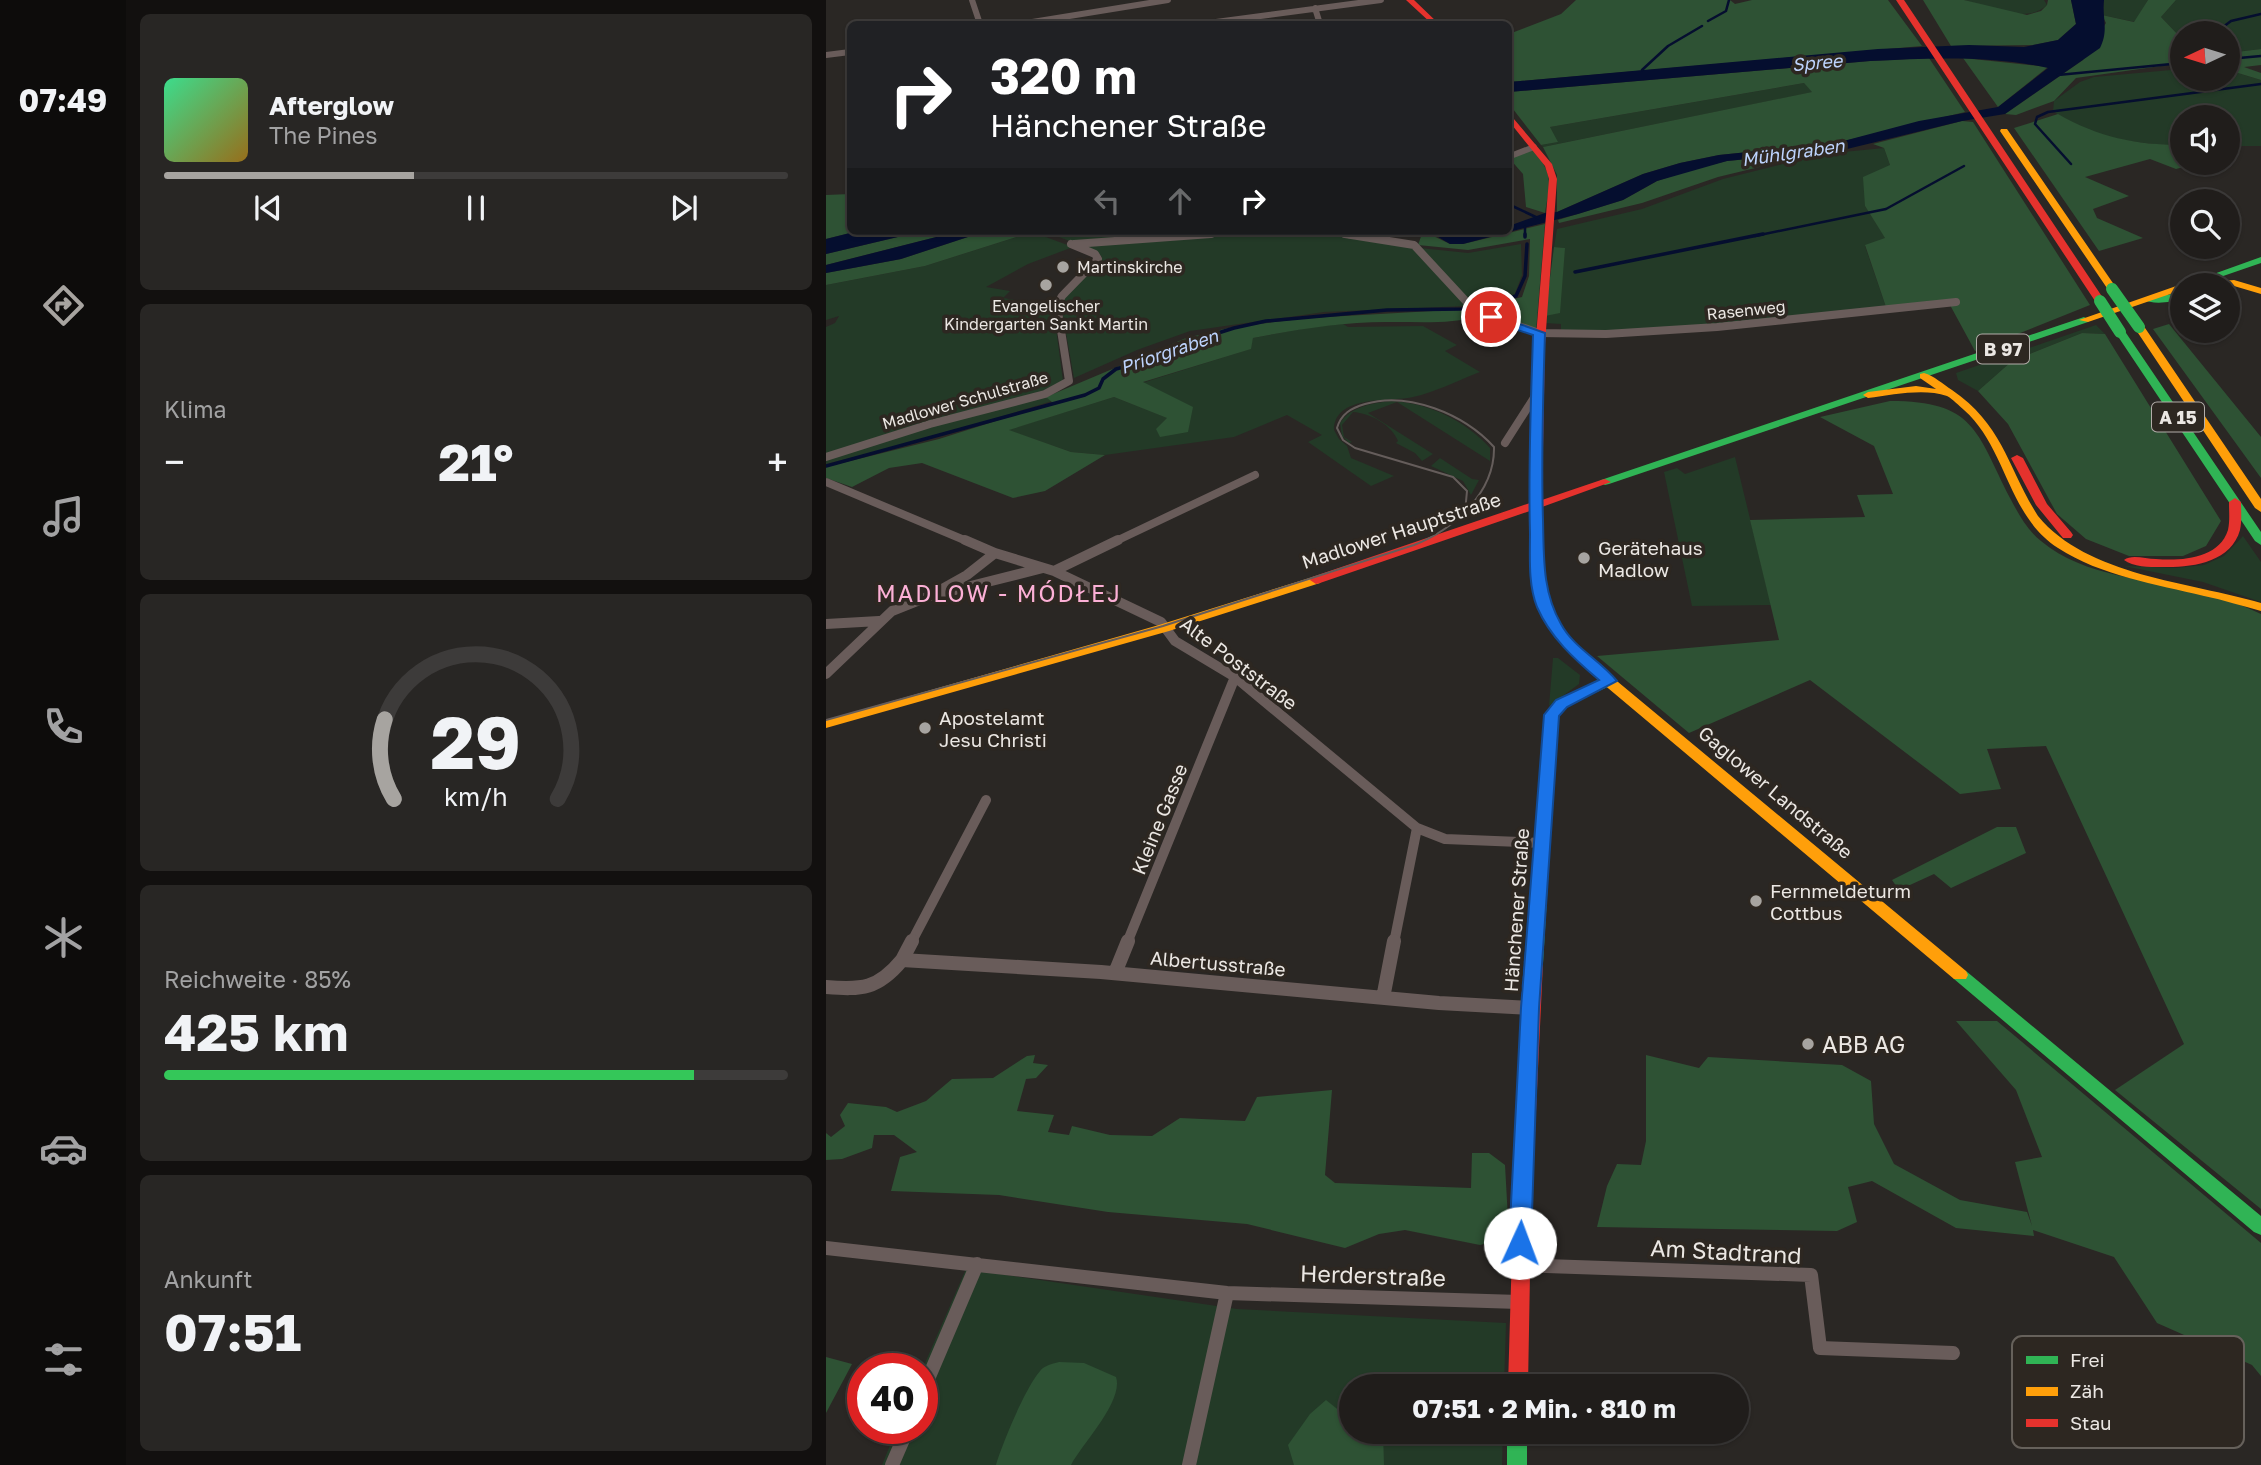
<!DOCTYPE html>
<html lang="de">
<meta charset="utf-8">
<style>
:root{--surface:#201d1b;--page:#282624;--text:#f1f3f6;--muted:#a2a2a3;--line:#3d3b3a;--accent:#a7a4a0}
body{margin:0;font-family:"Golos Text",sans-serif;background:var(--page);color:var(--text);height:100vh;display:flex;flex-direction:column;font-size:26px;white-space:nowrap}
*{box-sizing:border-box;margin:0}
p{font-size:23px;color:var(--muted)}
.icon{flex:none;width:38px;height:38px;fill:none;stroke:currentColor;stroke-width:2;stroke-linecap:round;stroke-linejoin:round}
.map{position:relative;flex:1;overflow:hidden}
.side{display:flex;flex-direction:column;gap:14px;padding:14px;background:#12100f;width:700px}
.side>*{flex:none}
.hud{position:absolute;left:21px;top:21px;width:665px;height:214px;border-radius:10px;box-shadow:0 2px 5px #0004,0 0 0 2px var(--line);background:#202124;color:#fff;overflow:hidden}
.needle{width:46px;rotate:266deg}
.buttons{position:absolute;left:1344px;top:21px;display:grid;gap:14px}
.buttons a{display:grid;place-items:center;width:70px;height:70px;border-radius:50%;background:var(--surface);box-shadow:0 2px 5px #0004,0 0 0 2px var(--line);font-size:35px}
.speed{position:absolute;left:21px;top:1353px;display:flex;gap:14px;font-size:35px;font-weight:700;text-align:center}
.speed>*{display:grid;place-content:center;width:91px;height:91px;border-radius:50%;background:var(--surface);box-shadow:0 2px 5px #0004,0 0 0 2px var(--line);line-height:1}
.speed .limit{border:10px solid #d22;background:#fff;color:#111}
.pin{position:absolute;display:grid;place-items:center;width:60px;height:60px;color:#fff;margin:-30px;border:4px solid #fff;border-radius:50%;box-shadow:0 2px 7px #0007}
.me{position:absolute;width:77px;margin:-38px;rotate:2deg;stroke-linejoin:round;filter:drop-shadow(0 0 5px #0008)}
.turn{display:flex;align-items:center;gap:24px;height:147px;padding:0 28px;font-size:32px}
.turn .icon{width:91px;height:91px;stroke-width:2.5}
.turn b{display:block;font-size:49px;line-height:60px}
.lanes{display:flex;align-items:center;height:66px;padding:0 28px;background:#0003;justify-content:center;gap:35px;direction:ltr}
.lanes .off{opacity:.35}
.big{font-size:52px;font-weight:700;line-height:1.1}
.side .widget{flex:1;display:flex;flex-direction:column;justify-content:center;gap:10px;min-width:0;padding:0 24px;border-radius:10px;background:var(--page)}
.side .dial{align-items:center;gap:0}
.dial svg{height:182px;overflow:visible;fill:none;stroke:var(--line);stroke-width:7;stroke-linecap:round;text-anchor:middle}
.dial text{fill:var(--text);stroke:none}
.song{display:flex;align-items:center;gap:21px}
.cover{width:84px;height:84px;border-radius:10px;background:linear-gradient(135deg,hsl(150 70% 55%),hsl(40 70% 35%))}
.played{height:7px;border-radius:4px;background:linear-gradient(90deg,var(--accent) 40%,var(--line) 40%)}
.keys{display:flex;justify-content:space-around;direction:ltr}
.heat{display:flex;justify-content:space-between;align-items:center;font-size:38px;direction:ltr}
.charge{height:10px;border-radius:5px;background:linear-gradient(90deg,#34c759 85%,var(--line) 0)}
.trip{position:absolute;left:513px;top:1374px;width:410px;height:70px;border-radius:35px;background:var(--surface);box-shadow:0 2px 5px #0004,0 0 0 2px var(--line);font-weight:700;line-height:70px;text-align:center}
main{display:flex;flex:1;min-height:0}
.tabs{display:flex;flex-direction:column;width:126px;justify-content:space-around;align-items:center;background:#0d0c0b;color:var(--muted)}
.tabs .icon{width:49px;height:49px}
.tabs .selected{color:var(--accent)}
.tabs b{font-size:32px;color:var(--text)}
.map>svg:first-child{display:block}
.green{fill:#233a27}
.forest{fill:#2e5234}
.water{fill:#050e2f}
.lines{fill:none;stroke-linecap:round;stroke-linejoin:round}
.stream-far1{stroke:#050e2f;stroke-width:2.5}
.stream{stroke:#050e2f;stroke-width:3.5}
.street-far3{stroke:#695c5a;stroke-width:6}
.street-far2{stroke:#695c5a;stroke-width:8}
.street-far1{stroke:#695c5a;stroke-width:10}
.street{stroke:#695c5a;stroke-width:14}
.fast{fill:#30b455;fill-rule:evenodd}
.slow{fill:#ff9f0a;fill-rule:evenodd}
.jam{fill:#e5322d;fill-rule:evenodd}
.tram{stroke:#655d5b;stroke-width:2}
.fast-bridge{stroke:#30b455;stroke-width:12}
.route{fill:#1a73e8;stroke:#114b97;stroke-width:2}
.poi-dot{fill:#a7a4a0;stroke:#2d2721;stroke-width:2.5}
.labels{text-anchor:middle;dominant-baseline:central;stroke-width:7;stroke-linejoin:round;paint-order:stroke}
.far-poi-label{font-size:16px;fill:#ebe7e3;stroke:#2d2721;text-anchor:start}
.far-street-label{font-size:16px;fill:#ebe7e3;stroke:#2d2721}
.far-water-label{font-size:18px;font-style:italic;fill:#bdd3fd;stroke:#2d2721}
.shield{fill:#2d2721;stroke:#b2ada9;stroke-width:2}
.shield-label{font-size:18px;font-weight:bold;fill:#ebe7e3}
.street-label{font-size:19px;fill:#ebe7e3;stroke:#2d2721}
.poi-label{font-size:19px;fill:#ebe7e3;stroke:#2d2721;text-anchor:start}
.quarter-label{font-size:23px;letter-spacing:2px;fill:#fcb0d6;stroke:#2d2721}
.near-poi-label{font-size:23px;fill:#ebe7e3;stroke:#2d2721;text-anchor:start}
.near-street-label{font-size:23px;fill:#ebe7e3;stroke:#2d2721}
.key{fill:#2d2721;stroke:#66615b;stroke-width:2}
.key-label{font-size:19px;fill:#ebe7e3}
</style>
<main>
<nav class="tabs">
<b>07:49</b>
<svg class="icon selected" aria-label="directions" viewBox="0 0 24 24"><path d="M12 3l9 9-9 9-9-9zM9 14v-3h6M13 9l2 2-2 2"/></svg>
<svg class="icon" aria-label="music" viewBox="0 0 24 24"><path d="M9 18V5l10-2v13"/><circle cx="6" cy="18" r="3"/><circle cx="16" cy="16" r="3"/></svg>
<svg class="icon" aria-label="phone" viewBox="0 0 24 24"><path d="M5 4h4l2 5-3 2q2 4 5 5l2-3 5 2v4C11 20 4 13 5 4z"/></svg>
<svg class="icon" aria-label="climate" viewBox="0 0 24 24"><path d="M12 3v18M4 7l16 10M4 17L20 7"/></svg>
<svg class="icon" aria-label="car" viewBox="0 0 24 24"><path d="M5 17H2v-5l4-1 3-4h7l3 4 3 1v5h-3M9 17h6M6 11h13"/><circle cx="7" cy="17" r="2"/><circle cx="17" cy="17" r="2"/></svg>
<svg class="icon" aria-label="filters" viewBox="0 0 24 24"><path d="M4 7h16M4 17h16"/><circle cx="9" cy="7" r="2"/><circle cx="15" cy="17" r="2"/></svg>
</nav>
<section class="side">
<div class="widget">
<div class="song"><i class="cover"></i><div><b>Afterglow</b><p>The Pines</p></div></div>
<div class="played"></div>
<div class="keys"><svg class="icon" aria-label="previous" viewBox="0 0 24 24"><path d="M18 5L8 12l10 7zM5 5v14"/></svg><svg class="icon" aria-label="pause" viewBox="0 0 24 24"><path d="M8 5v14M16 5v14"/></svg><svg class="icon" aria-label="next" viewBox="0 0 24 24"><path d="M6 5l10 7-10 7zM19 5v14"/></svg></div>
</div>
<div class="widget"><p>Klima</p>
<div class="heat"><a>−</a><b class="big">21°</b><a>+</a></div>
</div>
<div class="widget dial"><svg viewBox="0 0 100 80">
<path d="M14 69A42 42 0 1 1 86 69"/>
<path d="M14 69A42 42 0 0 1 10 34" stroke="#a7a4a0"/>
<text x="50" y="56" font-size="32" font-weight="700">29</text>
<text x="50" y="72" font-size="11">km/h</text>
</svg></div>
<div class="widget"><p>Reichweite · 85%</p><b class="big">425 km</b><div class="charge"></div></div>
<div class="widget"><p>Ankunft</p><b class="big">07:51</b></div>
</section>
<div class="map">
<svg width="1435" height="1465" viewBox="0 0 1435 1465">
<rect width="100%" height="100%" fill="#2a2724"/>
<path class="green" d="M1138 0H1218L1221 5C1201 25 1162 6 1138 0Z
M1278 0H1322L1309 22 1276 15Z
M1350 0H1435V49L1402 53V33H1356V39L1335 17Z
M1356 69V79H1402V70L1435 80V146H1402V117H1356V145C1313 145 1263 138 1227 111L1228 101 1254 82 1268 77Z
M978 83 987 92 717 147 715 145 731 142 724 127Z
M1058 148 1064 165 1039 206 1060 239 1039 246 1060 307 968 318 772 333 735 331V324L719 323 738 248 728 247 731 229 816 209 897 179 997 154Z
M217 231H407L249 243Z
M443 231H499L528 239 586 248 640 306 498 312 364 331 311 350 248 378 235 305 238 296 275 262 276 257 270 251 254 245Z
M206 232 247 247 202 264 160 287 184 291 177 298 227 306 237 381 233 386 0 455V327L9 323 13 316 0 320V285L99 266Z
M695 244 696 275 688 296 646 305 594 248 642 253Z
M517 324 522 327 597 326 631 345 619 351 654 372C633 380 603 395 582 398 561 401 508 396 508 430L513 439 521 446 525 458 568 476 545 486 482 442 496 435 461 415 408 437 279 455 245 452 181 430 288 397 342 418 362 432 316 383 424 349 427 338 486 327Z
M1270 325 1279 334 1256 333 1186 361 1152 391 1132 380 1130 373Z
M220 397 226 401 109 437 0 464V460L123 420Z
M565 401C601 402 640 421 664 448V461L571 402 542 413 607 454 596 461 589 453 570 443 572 441C566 425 544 413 527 412L516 425 518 437 526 442 523 443 516 436 514 423C524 407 547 403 565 401Z
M909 457 945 605 866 606 838 472 851 468 859 474Z
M614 458 646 479 653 480 645 495 637 481 605 466Z
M1417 536 1435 562V602L1377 582 1298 566 1350 568 1378 565 1398 556Z
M727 658H732L754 675 753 684 723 706Z
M140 1269 411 1309 680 1323 678 1386H525V1432H677L676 1465H56L71 1428H96V1370Z"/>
<path class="forest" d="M750 0H904L909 4 926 0H1062L1096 46 683 82V34L735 14Z
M1097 0H1138L1201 15 1215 11 1221 5 1222 0H1245L1250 24 1232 40 1207 45 1125 46Z
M1322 0H1350L1335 17 1356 39V63L1250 78 1228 101 1190 115 1179 114 1257 60 1280 23 1276 15 1308 22Z
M1435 49V65L1418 67 1435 73V80L1402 70V53Z
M1103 58 1139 112 1010 143 893 155 854 163 817 174 731 212V175L717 147 986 92 978 83 724 127 732 142 715 145 683 104V92L1044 61Z
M1137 58 1222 67 1172 107Z
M1232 114C1272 137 1310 145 1356 145V163H1373L1350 169 1324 159 1259 177 1303 196 1267 209 1271 218 1317 238 1273 251 1188 128Z
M1136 121 1147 122 1264 305 1149 351 1124 305 1060 307 1039 245 1059 238 1039 206 1037 177 1064 165 1058 148 1047 144Z
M706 149C728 174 724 182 719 213L700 207 697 174 683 158Z
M995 152 892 177 816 203 733 223 732 220 797 200 831 181 867 169 901 161Z
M24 194V231H32L0 239V195Z
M719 224 710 331 687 323 693 304 659 314 649 308 696 297 703 276 704 239 642 250 592 245 597 231 624 244H637Z
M97 231H134L0 265V254Z
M160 231 206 232 99 266 0 285V273L75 259Z
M728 247 739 248 734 313 719 316Z
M642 309 655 316C626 324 599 322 568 322 521 321 474 329 427 338L425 349 317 382 367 407 362 432 334 437 330 429 341 418 288 397 183 430 245 452 279 455 219 491 187 498 96 463 63 468 26 487 0 478V467L113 439 227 403 220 397 360 338 407 327 483 318Z
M1343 324 1435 437V478L1327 329Z
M1256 333 1279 334 1395 521 1380 546 1357 556H1303L1260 539 1231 514 1182 424 1152 391 1186 361Z
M1064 401C1149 401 1150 431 1184 498 1192 513 1201 530 1215 541 1259 578 1322 578 1375 592 1396 597 1416 605 1435 614V1209L1289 1090 1358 1044 1220 746 1161 749 1175 789 1134 794 984 680 863 733 771 656 953 640 924 520 1039 517 1031 495 1067 494 1048 446 994 417Z
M1171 827H1190L1200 853 1125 888 1108 874 1073 890 1066 880Z
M1130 1021H1171L1435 1243V1376L1426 1365 1331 1323 1288 1257 1207 1230 1208 1236 1130 1228 1046 1181 1022 1187 1031 1222 1011 1231 771 1227 781 1186 791 1164 815 1165 820 1141V1055L873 1068 882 1057 1016 1065 1045 1081 1048 1124 1068 1164 1134 1200 1201 1212 1206 1226 1189 1162 1216 1157 1190 1090Z
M209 1055 207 1063 222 1065 210 1078 200 1079 191 1111 228 1115 222 1132 243 1135 246 1126 284 1135 326 1136 354 1118 419 1121 431 1097 506 1090 499 1175 509 1183 645 1188 646 1153H663L679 1165 683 1237 654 1245 579 1230 553 1234 519 1248 421 1224 282 1212 173 1195 65 1191 74 1157 91 1152 68 1135H48L46 1148 16 1159 0 1160V1133L5 1137 19 1126 14 1115 22 1103 60 1107 71 1112 100 1101 126 1079 167 1078 201 1056Z
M0 1357 26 1364 0 1413Z
M233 1362 258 1363 290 1377C298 1401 256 1444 245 1465H170C176 1444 202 1381 217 1368 221 1365 229 1363 233 1362Z
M500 1400 525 1420V1432H557L558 1465H468L462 1445 484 1414Z"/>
<path class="water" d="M1245 0H1278C1276 19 1283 30 1274 48L1179 114 1136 121 1021 149 901 161 831 181 797 200 752 214 637 244H624L602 231H622L634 237H641L664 231H682L683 226 719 213 731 212 817 174 854 163 893 155 1010 143 1093 121 1172 107 1222 68C1164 55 1103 58 1044 61L683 92V82L1052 49 1143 45 1198 47 1232 40 1250 24Z
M32 231H97L0 254V239Z
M134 231H160L75 259 0 273V265Z"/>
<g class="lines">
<path class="stream-far1" d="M882 21 900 11 903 0
M1389 33 1405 21 1435 14
M1402 59 1435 56
M816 70 842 46 876 26
M1232 75 1356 63
M1245 164 1209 124 1211 117 1222 112 1435 84
M682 204 714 219
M699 227V236
M929 236 1060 209 1138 166"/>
<path class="stream" d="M699 234V237
M749 272 937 234
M0 466 259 395 273 388 277 379 290 369 315 362 332 352 408 328 440 321 561 310 636 309 690 296 699 276 701 244"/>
<path class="street-far3" d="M146 0 154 24
M489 8 494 24
M194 24 342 0
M375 24 555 0
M0 55 24 52
M682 157 708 147
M508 231 526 236
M361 236 423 231"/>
<path class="street-far2" d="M519 234 588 245 649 311 713 333 780 334 891 327 1130 302
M248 244 385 234
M679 443 711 393
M0 457 104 424 219 394 243 381 231 305 236 296 272 259 269 254 245 244
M0 482 143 542
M288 542 429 475"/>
<path class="street-far1" d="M139 540 169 553 228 571 335 622 349 641 409 677 591 828 619 839 716 843
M228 571 292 540
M116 589 141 575 169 553
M0 624 53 621
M0 674 66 611 101 597 217 568
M85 943 160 800
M301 943 409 677
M568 943 591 828"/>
<path class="street" d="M76 960 86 941
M289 973 302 941
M0 987C36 990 52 989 76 960L275 972 613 1003 704 1008
M557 998 568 941
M0 1248 401 1293 693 1302
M693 1265 985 1275 994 1348 1127 1353
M96 1393 151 1264
M66 1465 82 1428
M363 1465 401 1293"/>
<path class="fast" d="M1435 257V263L1371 285H1357Z
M1356 292V298C1345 303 1326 305 1316 299 1324 294 1344 296 1356 292Z
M1258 317 1263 320 1262 322 783 484 779 485 773 482 775 480Z
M1294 329 1298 330 1435 532V545L1429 541 1289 332Z
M783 677 788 678 790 681 788 684 740 706 732 716 717 963 715 967H703L701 963 718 715 730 700Z
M1134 969 1140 971 1435 1216V1235L1428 1232 1128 979 1126 975 1128 971Z
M681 1432H701V1465H681Z"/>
<path class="slow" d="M1175 129H1181L1291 289 1289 291H1283L1174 131Z
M1408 280 1435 288V294L1408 286 1381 285 1386 282Z
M1356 284 1360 285H1356V290L1262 322 1253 320Z
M1313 324 1317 325 1435 499V512L1429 508 1308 327Z
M1098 373C1108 376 1117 384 1126 390 1178 426 1181 467 1212 516 1261 576 1364 582 1435 603V611C1416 606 1398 600 1378 596 1330 584 1275 576 1232 548 1181 515 1181 448 1138 410 1133 406 1127 399 1121 396 1097 388 1067 395 1042 398L1037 395 1042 392 1090 386 1110 389 1094 378V374Z
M490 576 494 577 496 580 494 583 343 631 0 728V720L333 625Z
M775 671 780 672 1140 971 1142 975 1140 979H1128L770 678 768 675 770 672Z"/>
<path class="jam" d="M580 0H588L613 24H606Z
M1070 0H1078L1279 301 1278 303 1269 301Z
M682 112 726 164 731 179 719 344 716 500 775 480 779 479 785 482 716 507C716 550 712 597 740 633 752 649 769 660 782 675L775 679 770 678C707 622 703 593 704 511L494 583 490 584 484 580 486 577 704 503 706 385 723 179 719 166 682 120Z
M1191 455 1197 458 1221 504 1245 532 1247 535 1245 538H1237L1210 505 1185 458Z
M1409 498 1415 502C1415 511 1416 521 1414 530 1405 563 1364 568 1335 567 1323 567 1307 567 1298 560 1306 554 1319 559 1330 559 1355 561 1393 559 1402 530 1404 521 1403 511 1403 502Z
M709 957 715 959 717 963 705 1218 702 1386H682L687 1218 701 963 703 959Z"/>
<path class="tram" d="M0 720 337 626 588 545C627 530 669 493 668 447 638 414 582 391 539 404 525 408 515 414 511 428L517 440 529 448 627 477 641 491 639 512"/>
<path class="fast-bridge" d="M1286 289 1313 327
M1274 301 1294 332"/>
</g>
<path class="route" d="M665 314 719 333C717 395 715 458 717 520 718 556 716 591 735 624 748 648 774 660 791 681L741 707 733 716 713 1008 705 1243 702 1249 694 1251 687 1249 683 1243 695 1008 718 715 730 700 773 680C748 659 724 637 711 607 702 584 704 557 704 533 702 467 705 401 707 335L661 320V315Z"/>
<g class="poi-dot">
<circle cx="237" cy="267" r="7"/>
<circle cx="220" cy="285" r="7"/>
<circle cx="758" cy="558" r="7"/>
<circle cx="99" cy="728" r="7"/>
<circle cx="930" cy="901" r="7"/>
<circle cx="982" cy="1044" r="7"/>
</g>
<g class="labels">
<g class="far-poi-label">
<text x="251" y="267">Martinskirche</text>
<text x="220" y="306" text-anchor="middle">Evangelischer<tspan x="220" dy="18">Kindergarten Sankt Martin</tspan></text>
</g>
<g class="far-street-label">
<text transform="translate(920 310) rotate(-6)">Rasenweg</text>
<text transform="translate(139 400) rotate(-16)">Madlower Schulstraße</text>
</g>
<g class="far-water-label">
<text transform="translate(991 62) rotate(-5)">Spree</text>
<text transform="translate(967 152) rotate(-8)">Mühlgraben</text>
<text transform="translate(343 351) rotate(-19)">Priorgraben</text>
</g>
<g class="shield">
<rect x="1151" y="334.5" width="52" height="29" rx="5"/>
<rect x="1326" y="402.5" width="52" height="29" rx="5"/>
</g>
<g class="shield-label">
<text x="1177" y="349">B 97</text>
<text x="1352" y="417">A 15</text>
</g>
<g class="street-label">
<text transform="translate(575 530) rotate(-18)">Madlower Hauptstraße</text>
<text transform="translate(413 663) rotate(37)">Alte Poststraße</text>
<text transform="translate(950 792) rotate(40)">Gaglower Landstraße</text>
<text transform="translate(333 819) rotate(-68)">Kleine Gasse</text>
<text transform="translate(690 910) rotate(-86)">Hänchener Straße</text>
<text transform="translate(392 963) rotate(5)">Albertusstraße</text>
</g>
<g class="poi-label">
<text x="772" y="547">Gerätehaus<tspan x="772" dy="22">Madlow</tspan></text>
<text x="113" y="717">Apostelamt<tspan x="113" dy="22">Jesu Christi</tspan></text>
<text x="944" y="890">Fernmeldeturm<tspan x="944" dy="22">Cottbus</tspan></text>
</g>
<g class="quarter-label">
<text x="173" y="593">MADLOW - MÓDŁEJ</text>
</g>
<g class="near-poi-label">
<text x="996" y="1044">ABB AG</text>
</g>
<g class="near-street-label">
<text transform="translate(900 1251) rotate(3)">Am Stadtrand</text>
<text transform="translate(547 1275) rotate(2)">Herderstraße</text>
</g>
</g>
<rect x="1186" y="1336" width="232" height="112" rx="10" class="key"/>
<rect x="1200" y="1356" width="32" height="8" fill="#30b455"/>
<rect x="1200" y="1387" width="32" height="9" fill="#ff9f0a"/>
<rect x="1200" y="1419" width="32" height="8" fill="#e5322d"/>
<g class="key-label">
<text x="1244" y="1367">Frei</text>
<text x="1244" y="1398">Zäh</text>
<text x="1244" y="1430">Stau</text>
</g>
</svg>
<div class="buttons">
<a><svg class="needle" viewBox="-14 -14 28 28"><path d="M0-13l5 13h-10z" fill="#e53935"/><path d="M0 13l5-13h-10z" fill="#a2a2a3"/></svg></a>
<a><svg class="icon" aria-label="sound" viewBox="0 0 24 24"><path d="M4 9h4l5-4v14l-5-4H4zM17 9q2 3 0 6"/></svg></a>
<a><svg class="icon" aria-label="search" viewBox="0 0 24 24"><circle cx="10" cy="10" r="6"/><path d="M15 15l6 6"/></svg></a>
<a><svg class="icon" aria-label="layers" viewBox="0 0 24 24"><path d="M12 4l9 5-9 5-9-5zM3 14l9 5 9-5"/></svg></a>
</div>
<div class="speed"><div class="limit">40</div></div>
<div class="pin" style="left:665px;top:317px;background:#d93025"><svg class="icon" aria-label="arrive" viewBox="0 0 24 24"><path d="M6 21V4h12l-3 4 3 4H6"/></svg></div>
<svg class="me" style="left:694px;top:1243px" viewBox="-20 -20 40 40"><circle r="19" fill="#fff"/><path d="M0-13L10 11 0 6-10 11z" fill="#1a73e8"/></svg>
<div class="trip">07:51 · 2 Min. · 810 m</div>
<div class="hud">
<div class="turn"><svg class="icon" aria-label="right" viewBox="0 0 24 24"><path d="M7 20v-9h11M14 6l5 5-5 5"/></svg><div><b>320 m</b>Hänchener Straße</div></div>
<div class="lanes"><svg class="icon off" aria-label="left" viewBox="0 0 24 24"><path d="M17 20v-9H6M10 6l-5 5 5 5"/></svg><svg class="icon off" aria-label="ahead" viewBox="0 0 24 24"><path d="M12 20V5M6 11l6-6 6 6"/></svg><svg class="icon" aria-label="right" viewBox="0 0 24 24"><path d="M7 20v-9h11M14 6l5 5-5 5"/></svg></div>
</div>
</div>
</main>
